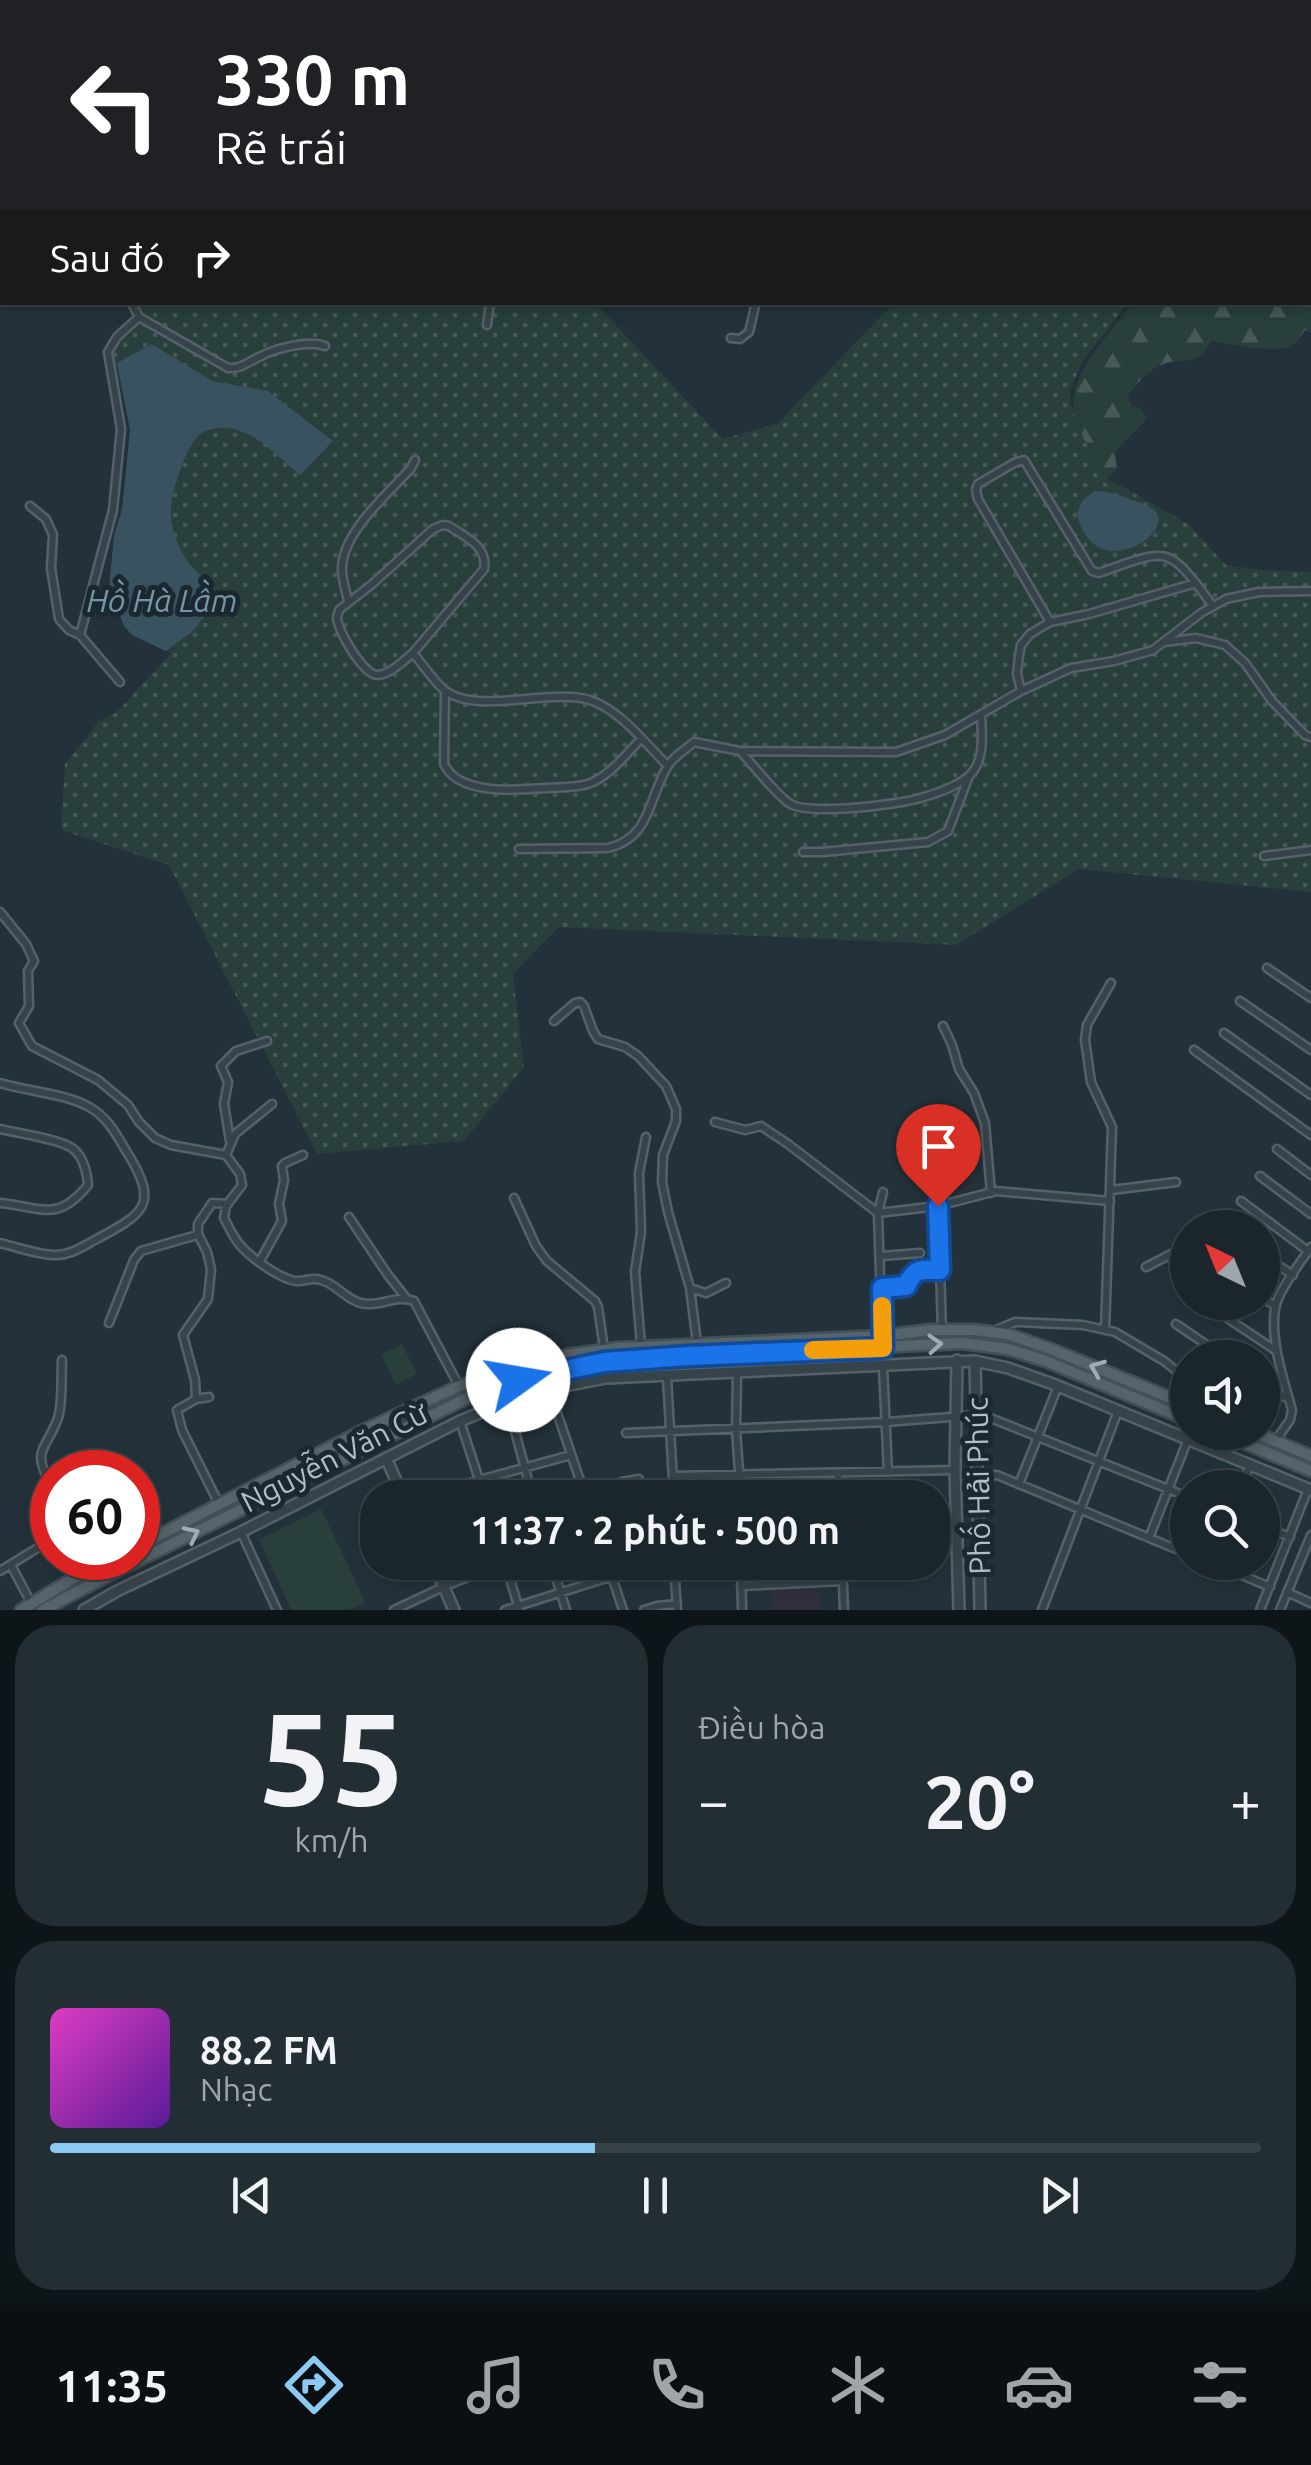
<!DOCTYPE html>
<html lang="vi">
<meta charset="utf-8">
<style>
:root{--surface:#1a262c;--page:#232e34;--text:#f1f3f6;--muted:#9fa5a9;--line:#384348;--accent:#8bcaf3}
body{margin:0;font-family:Ubuntu,sans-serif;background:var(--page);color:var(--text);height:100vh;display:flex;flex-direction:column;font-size:38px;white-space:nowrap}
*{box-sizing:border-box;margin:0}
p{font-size:32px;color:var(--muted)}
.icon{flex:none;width:55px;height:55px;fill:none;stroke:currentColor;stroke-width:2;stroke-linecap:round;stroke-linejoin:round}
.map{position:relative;height:1610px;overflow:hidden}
.panel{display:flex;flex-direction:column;gap:15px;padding:15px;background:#0e1518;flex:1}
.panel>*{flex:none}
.top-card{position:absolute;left:0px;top:0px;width:1312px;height:305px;box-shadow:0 5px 15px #0003,0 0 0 2px var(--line);background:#202124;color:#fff;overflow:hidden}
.needle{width:65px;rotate:317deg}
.fabs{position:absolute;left:1170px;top:1210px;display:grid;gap:20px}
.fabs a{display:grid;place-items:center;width:110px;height:110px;border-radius:50%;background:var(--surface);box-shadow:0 5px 15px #0003,0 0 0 2px var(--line);font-size:50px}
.speed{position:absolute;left:30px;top:1450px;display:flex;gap:20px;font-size:50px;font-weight:700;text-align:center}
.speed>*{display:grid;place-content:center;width:130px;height:130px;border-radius:50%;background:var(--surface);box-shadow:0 5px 15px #0003,0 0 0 2px var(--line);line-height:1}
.speed .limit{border:15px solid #d22;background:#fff;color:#111}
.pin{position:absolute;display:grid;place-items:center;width:85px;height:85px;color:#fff;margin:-102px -42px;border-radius:50% 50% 50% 0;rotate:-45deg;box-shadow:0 0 10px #0007}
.pin .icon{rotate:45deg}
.me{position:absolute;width:110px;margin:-55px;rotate:77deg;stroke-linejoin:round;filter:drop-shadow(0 0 8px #0008)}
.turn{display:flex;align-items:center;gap:35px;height:210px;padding:0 50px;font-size:45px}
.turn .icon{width:130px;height:130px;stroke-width:2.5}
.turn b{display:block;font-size:70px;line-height:85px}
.then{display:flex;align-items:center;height:95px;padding:0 50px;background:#0003;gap:20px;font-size:38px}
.big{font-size:75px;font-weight:700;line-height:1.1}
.panel .card{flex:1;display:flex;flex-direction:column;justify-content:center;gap:15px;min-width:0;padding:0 35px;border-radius:40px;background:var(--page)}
.panel .dial{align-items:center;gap:0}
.dial b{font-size:130px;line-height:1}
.song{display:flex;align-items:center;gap:30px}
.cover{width:120px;height:120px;border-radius:15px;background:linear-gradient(135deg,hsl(310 70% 55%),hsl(270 70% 35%))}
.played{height:10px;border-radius:5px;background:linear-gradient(90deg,var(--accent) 45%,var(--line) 45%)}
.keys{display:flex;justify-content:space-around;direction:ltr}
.heat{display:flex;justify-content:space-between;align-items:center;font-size:55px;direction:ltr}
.panel .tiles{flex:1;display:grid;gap:15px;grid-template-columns:1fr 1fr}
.card:last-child{grid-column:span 2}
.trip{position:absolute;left:360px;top:1480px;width:590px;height:100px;border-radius:40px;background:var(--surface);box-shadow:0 5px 15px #0003,0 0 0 2px var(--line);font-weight:700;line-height:100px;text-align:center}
.tabs{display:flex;height:160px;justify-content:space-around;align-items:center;background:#0a0f12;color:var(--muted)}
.tabs .icon{width:70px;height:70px}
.tabs .current{color:var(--accent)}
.tabs b{font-size:45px;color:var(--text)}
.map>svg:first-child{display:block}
.medical{fill:#2f303c}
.grass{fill:url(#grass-dots)}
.forest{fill:url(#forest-firs)}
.garden{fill:#283f3b}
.water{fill:#385260}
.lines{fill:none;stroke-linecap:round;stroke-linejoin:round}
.minor-casing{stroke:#556168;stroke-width:11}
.tertiary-casing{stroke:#556168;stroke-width:14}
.primary-casing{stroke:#434f56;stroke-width:15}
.trunk-casing{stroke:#424e55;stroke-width:16}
.minor{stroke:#37434a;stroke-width:6}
.tertiary{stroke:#37434a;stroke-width:9}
.primary{stroke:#55636a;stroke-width:10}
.trunk{stroke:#62615f;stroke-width:11}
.oneway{stroke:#9facb4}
.route-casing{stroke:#114b97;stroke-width:25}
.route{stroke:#1a73e8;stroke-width:18}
.slow{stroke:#f59e0b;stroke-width:18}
.labels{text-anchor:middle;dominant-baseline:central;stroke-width:10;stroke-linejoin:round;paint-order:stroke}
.street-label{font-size:30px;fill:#b2bec6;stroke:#1c282f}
.water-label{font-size:32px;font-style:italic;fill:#7496a9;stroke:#1c282f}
</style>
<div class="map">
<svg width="1311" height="1610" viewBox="0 0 1311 1610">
<defs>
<pattern id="grass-dots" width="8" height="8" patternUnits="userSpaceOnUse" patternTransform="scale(2.5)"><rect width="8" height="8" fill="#283f3b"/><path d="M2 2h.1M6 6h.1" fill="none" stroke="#455956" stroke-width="1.8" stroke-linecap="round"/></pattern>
<pattern id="forest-firs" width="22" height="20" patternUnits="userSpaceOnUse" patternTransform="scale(2.5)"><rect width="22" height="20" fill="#283f3b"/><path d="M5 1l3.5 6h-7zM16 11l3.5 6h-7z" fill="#455956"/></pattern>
</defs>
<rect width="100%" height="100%" fill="#23323a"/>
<path class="medical" d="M769 1563H817L820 1610H771Z"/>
<path class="grass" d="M137 303H595L723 439 778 423 894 303H1128L1083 361 1070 389V402L1074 413 1094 457 1107 478 1188 524 1226 565 1264 570 1311 572V892L1079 869 956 945 559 927 513 974 524 1067 464 1141 317 1154 169 865 61 830 65 764 99 721 117 712 171 653 138 637 124 502 131 431 114 357V342L145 318Z"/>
<path class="forest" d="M1310 249 1311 333 1305 330C1300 337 1295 345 1287 347 1268 353 1231 344 1211 341 1197 371 1180 354 1157 367 1145 374 1135 385 1128 396L1131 405 1142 409 1147 419 1115 452 1117 470 1107 478C1097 462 1077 431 1074 413 1067 375 1112 331 1133 303L1310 302Z"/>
<path class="garden" d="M402 1344 417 1374 396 1385 381 1354Z
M321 1509 366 1603 349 1610H291L259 1539Z"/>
<path class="water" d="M152 344 212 381 268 391 333 441 300 475C280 459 262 437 237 430 225 426 209 427 199 435 186 446 169 498 171 515 171 521 173 531 176 538 179 549 187 562 196 571 206 581 216 584 217 600L193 631 166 651 132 635 124 626 109 587 114 536 122 509 130 430 117 363Z
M1094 491C1108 491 1119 495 1132 500 1140 503 1156 507 1158 516 1165 541 1092 581 1077 514L1082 501Z"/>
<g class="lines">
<defs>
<path id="minor" d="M97 0 99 2
M276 0 278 2
M573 0 574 2
M626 0 629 2
M670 0H673
M746 0 751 2
M1030 0 1031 2
M1193 0V2
M151 2 154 0
M229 2 232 0
M283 2 286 0
M955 2 958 0
M1310 13 1311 12
M1310 82 1311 84
M0 86 2 88
M0 128 2 130
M131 302 139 317
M139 317 228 368C241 369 248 362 259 357 276 348 308 340 325 346
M487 325 490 302
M731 338 740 339 749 332 756 302
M30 506 46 519 53 535 51 568 59 619 69 630 80 635 120 682
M348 601C346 591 342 580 342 570 341 533 388 494 411 468L415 460
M1050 622 978 499 976 490 978 484 1014 463 1024 460 1092 571 1099 573C1171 547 1167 545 1213 606
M80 635 113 510 121 429 108 352 117 337 139 317
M1164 642 1196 638 1225 645 1245 663 1272 701 1305 735 1311 737
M413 653 484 569C488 546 465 537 449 526L443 525 433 529 371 585 339 610C339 613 337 615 337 618 338 631 363 675 378 675 391 674 403 661 413 653 423 665 432 679 443 689 474 716 549 688 590 700 620 710 645 743 667 765
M445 691 444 764C459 796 517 790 546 788 562 787 579 788 593 782 612 773 626 754 641 739
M1021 691 1017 674 1019 656 1021 645 1030 634 1050 622 1089 614 1196 583
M741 752C753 765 776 794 789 803 807 816 897 805 920 798 935 794 958 786 970 775 985 760 982 735 981 715
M519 849 608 848C650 838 648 801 666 769 671 758 685 750 694 742L740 751 896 752 945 735 1021 691 1071 668 1114 661 1153 650 1201 613 1226 599 1259 592 1311 591
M803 852H822L928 842 948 831 969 776
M1264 856 1311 850
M0 912 26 944 34 961 28 971 29 1006 19 1023 32 1046 98 1080 128 1105 139 1122 155 1138 171 1145 226 1155 240 1174 242 1185 226 1206 224 1218C229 1227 233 1237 240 1245 250 1257 282 1281 298 1281 307 1281 312 1277 321 1280 337 1284 346 1300 361 1303 378 1308 396 1294 414 1301L459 1386
M1267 968 1311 998
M1240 1001 1311 1050
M554 1021 575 1003 580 1002 584 1006 593 1031 598 1039 625 1047 638 1056 666 1086 676 1109V1121L663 1155 662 1182 668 1212 690 1288 697 1343
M943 1026 952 1045 959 1069 974 1093 985 1123 991 1193
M1224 1033 1311 1095
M1194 1050 1311 1135
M0 1083C26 1091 67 1094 89 1107 108 1117 117 1136 128 1154 160 1206 143 1214 95 1240 82 1247 69 1256 53 1255 35 1254 17 1247 0 1243
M715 1122 745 1130 761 1126 788 1144 878 1213 938 1206 996 1191 1110 1201
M0 1129C17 1133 59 1139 72 1148 83 1156 87 1173 88 1185 57 1223 42 1207 0 1203
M230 1141 224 1104 228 1082 221 1066 236 1051 267 1041
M1277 1149 1311 1175
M226 1155 235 1134 272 1104
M1260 1176 1311 1214
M1111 1190 1176 1182
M514 1198 536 1246 547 1261 595 1301 598 1307 604 1349
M1241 1201 1308 1251
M938 1206 942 1330
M349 1217 388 1275 406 1298
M1262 1255 1293 1275
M881 1256 920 1253
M260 1261 282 1221 279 1204 284 1180 282 1166 285 1163 303 1155
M1146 1267 1177 1251 1188 1255
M690 1288 706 1293 726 1283
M882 1288 907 1286C916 1267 919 1270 940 1270
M1262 1298 1276 1306
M1203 1302 1275 1350
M109 1323 134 1260 141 1251 197 1235
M1176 1324 1226 1358
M996 1330 1015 1322 1083 1325 1115 1332 1164 1361 1188 1380
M1105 1330 1112 1127 1091 1082 1085 1040 1087 1025 1111 983
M882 1336 878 1213 883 1192
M641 1346 635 1272 641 1232 639 1173 646 1137
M883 1367 888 1472
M737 1373 736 1430 741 1498
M667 1377 674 1498
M1262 1382 1288 1399
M549 1389 586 1498
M196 1399 209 1397
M507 1402 533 1498
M460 1421 485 1498
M626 1433 886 1422 976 1415 988 1417 1188 1497
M1276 1440 1290 1420 1292 1410C1284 1381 1270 1340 1275 1309 1278 1291 1300 1263 1311 1247
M838 1473V1498
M673 1476 955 1470
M977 1476 997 1475 1188 1554
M1019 1484 1058 1386
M52 1486C30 1450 46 1451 58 1418 63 1401 61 1378 62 1360
M1241 1488 1250 1465
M424 1498 479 1480 571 1455
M576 1498 622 1482 639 1479 643 1486 644 1498
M219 1504 182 1430 177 1410 196 1399 195 1380 183 1335 208 1299 211 1269 207 1252 198 1234V1224L212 1203 228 1204
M1262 1526 1290 1537
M241 1532 277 1610
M1149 1538 1188 1439
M505 1562 519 1609
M551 1562 566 1610
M607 1562 623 1610
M741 1562 742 1610
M842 1562 844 1610
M1210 1562 1270 1587
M674 1564 677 1610
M11 1565 31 1603
M0 1571 52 1539
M741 1586 843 1581
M1287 1592 1311 1603
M394 1610 443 1587 506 1562
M505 1610 635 1569 674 1564
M644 1610 657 1606 677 1604
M1042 1610 1118 1411
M1260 1610 1308 1489
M1280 1610 1311 1535"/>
<path id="tertiary" d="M957 1360 955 1470 959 1610
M975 1361 980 1610
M386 1458 404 1498
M433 1562 454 1610
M84 1610 117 1591 241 1532 460 1421 507 1402 549 1389 606 1378 975 1361 1008 1368 1053 1384 1311 1490"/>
<path id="primary" d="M1218 1432 1311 1471
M1254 1432 1311 1456
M138 1546 364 1430 459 1386 508 1369 568 1355 618 1348 882 1336 930 1330H974L1007 1334 1048 1348 1188 1405
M21 1610 77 1576 115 1558
M43 1610 111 1574 465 1399 518 1380 604 1362 688 1356 962 1343 1008 1349 1046 1361 1188 1420"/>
<path id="trunk" d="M568 1355 574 1367"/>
</defs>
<use href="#minor" class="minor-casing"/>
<use href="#tertiary" class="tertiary-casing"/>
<use href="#primary" class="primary-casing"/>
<use href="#trunk" class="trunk-casing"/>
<use href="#minor" class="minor"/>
<use href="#tertiary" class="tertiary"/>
<use href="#primary" class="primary"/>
<use href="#trunk" class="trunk"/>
</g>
<defs><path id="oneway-chevron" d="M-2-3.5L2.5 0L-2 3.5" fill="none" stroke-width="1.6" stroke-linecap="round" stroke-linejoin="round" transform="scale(2.5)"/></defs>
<g class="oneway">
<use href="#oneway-chevron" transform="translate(935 1344) rotate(-4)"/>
<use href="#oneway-chevron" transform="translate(1097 1368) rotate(-158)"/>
<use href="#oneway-chevron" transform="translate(192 1534) rotate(-26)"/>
</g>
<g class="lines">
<defs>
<path id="route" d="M518 1380 604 1362 688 1356 883 1348 882 1288 906 1286C916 1267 919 1270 940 1270L938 1206"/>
</defs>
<use href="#route" class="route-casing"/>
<use href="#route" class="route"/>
<path class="slow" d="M813 1350 883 1348 882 1306"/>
</g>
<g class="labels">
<g class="street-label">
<text transform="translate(334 1457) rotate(-27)">Nguyễn Văn Cừ</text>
<text transform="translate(978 1486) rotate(-91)">Phố Hải Phúc</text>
</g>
<g class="water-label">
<text x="162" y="600">Hồ Hà Lầm</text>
</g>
</g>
</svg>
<div class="fabs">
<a><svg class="needle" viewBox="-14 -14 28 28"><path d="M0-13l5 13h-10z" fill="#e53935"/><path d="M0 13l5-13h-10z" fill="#9fa5a9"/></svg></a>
<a><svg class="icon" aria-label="sound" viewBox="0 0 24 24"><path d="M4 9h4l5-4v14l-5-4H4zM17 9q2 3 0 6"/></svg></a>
<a><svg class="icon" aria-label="search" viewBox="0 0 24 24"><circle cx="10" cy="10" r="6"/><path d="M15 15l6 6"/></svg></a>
</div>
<div class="speed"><div class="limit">60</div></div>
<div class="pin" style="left:938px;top:1206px;background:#d93025"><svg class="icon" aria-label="arrive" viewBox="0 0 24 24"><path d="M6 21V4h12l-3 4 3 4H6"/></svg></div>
<svg class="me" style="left:518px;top:1380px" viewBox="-20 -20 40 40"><circle r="19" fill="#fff"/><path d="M0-13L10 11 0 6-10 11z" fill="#1a73e8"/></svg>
<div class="trip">11:37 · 2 phút · 500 m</div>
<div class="top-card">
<div class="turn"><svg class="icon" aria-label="left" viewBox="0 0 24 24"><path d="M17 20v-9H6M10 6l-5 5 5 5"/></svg><div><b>330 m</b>Rẽ trái</div></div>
<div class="then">Sau đó<svg class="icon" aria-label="right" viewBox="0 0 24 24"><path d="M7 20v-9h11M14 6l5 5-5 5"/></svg></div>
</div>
</div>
<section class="panel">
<div class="tiles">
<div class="card dial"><b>55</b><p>km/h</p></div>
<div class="card"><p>Điều hòa</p>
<div class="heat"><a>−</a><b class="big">20°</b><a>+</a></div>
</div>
<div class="card">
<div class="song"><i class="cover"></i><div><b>88.2 FM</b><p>Nhạc</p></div></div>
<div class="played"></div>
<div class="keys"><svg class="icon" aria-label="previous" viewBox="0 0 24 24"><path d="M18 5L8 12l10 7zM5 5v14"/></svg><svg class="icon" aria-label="pause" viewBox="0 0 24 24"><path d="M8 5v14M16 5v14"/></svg><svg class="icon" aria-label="next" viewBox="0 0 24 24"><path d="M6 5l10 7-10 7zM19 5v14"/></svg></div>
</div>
</div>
</section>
<nav class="tabs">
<b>11:35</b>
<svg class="icon current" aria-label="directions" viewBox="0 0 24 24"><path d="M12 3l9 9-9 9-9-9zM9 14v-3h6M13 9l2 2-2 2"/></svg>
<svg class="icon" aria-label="music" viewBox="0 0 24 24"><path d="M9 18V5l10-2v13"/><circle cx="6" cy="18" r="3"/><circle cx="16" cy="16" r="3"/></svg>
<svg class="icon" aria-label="phone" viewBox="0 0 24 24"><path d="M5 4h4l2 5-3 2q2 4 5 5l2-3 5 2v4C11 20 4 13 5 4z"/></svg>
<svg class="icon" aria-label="climate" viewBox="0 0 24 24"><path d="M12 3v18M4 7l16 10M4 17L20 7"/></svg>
<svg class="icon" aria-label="car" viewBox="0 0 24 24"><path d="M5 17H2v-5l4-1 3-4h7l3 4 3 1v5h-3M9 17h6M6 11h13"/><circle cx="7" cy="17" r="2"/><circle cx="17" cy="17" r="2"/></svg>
<svg class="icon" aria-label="filters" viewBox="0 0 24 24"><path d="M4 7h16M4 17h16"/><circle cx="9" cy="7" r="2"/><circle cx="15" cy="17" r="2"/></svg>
</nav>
